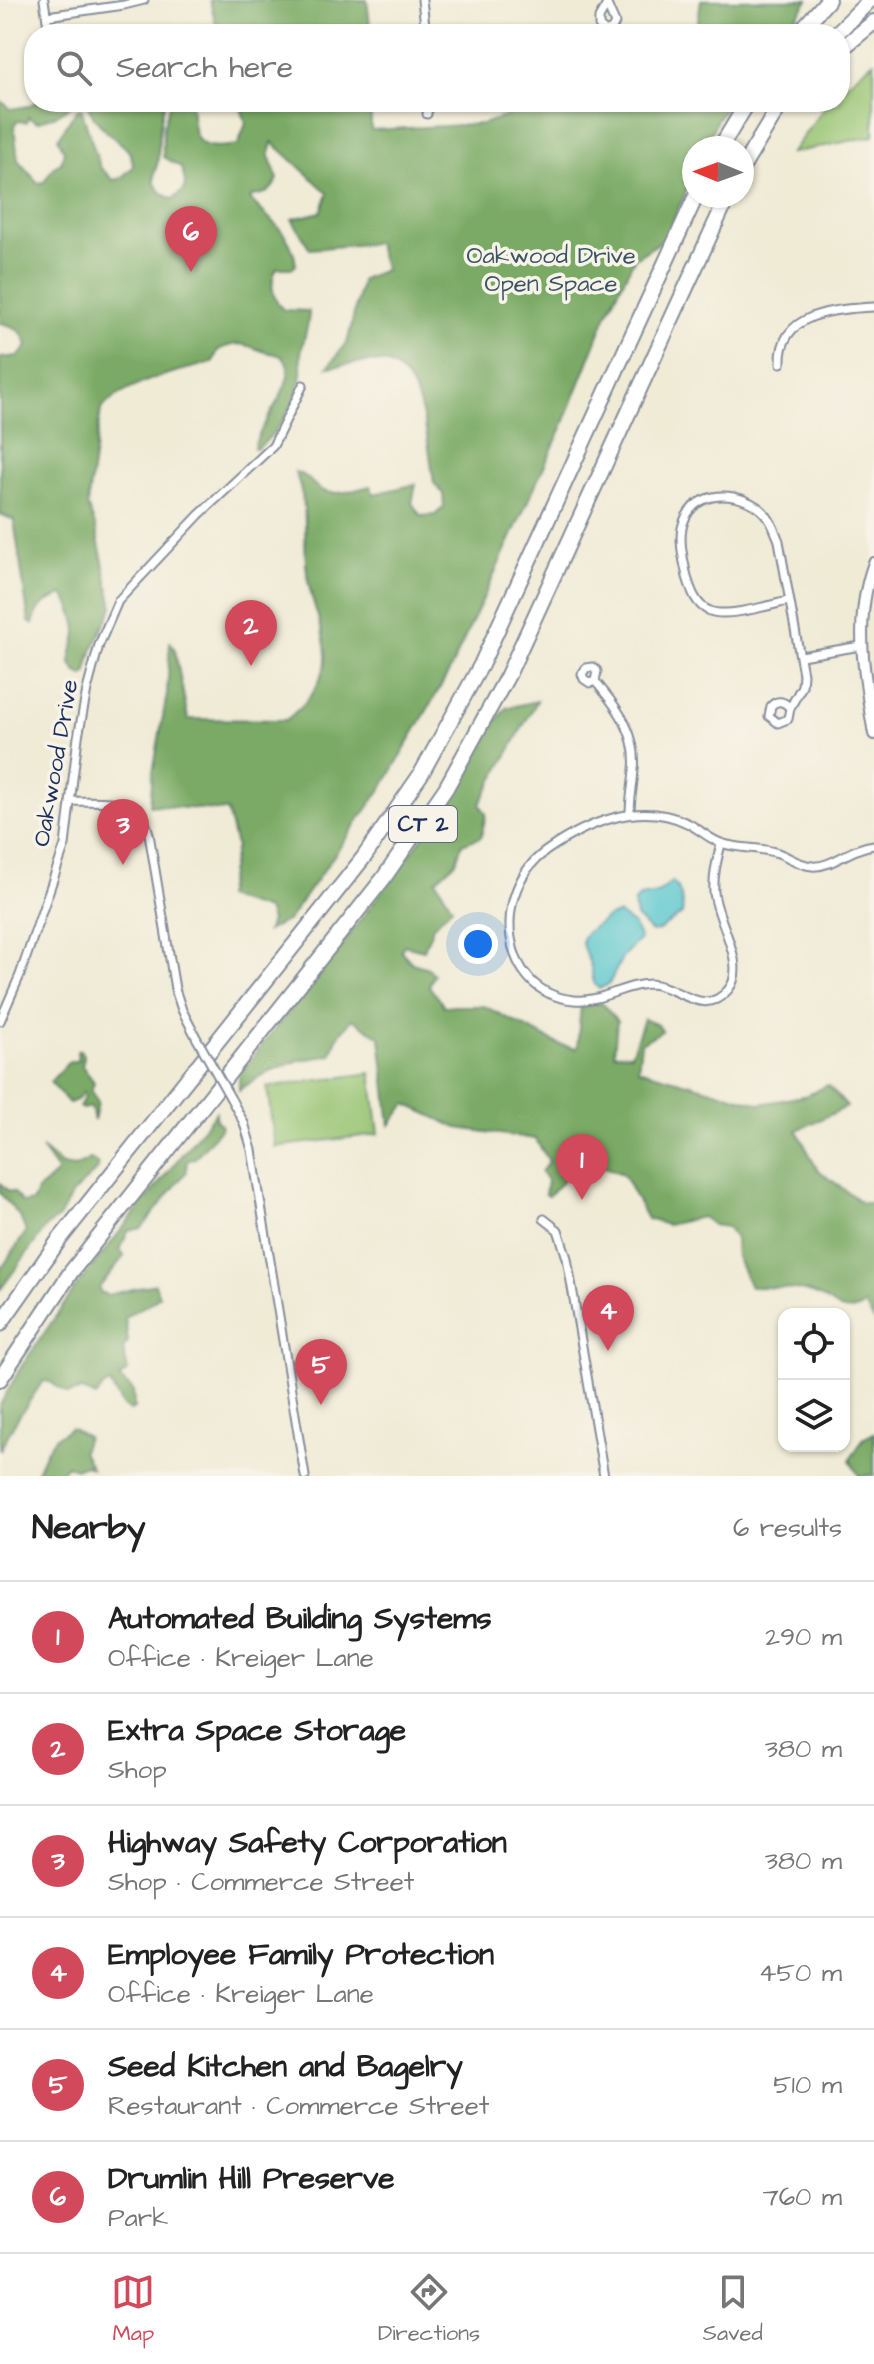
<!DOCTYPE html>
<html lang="en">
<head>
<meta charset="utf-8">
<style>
	body { margin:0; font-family:"Architects Daughter",sans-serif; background:#f6f6f6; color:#222 }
	.controls { position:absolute; right:24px; bottom:24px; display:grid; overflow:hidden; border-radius:16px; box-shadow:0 2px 6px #0004 }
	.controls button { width:72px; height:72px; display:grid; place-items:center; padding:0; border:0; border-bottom:2px solid #e0e0e0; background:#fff; color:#222; font:40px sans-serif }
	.compass { position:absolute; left:682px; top:136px; width:72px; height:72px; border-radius:50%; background:#fff; box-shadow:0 2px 6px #0004; rotate:271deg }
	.you { position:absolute; left:478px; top:944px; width:28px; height:28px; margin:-20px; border:6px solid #fff; border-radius:50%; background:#1a73e8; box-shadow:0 0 0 12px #1a73e833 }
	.badge { display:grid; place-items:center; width:52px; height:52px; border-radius:50%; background:#d1495b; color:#fff; font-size:26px; font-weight:700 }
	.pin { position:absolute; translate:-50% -66px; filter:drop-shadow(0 2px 4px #0008) }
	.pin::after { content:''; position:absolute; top:42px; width:28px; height:24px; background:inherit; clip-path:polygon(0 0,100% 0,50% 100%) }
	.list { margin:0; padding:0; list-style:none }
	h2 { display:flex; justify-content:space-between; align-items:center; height:104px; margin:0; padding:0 32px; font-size:34px }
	h2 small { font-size:26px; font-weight:400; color:#767676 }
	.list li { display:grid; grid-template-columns:52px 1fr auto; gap:24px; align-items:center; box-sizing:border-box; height:112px; padding:0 32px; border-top:2px solid #e0e0e0 }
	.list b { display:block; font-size:30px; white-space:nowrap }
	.list p { margin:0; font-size:26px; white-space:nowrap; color:#767676 }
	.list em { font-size:26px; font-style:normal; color:#767676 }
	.icon { flex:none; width:44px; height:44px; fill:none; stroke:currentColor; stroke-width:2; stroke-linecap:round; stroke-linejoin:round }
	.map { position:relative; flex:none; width:874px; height:1476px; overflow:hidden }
	.search { position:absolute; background:#fff; box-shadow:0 2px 6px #0004; left:24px; right:24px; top:24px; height:88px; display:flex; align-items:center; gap:20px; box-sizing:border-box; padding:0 28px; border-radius:32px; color:#767676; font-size:30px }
	.sheet { height:776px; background:#fff }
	nav { display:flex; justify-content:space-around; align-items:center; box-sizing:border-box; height:112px; border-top:2px solid #e0e0e0; background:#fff; font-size:22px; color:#767676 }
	nav a { display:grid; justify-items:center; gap:4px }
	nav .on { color:#d1495b }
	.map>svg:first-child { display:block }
	.green { fill:#98c573; stroke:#5a7a68; stroke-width:2 }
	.forest { fill:#7aaa65; stroke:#4a6c62; stroke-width:2 }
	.water { fill:#5ac7ce; stroke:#3a7b96; stroke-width:2 }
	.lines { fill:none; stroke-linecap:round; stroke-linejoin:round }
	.street-casing { stroke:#868d9a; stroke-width:11 }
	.secondary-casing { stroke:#868d9a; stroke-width:14 }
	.highway-casing { stroke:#868d9a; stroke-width:18 }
	.street { stroke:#fff; stroke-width:7 }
	.secondary { stroke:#fff; stroke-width:10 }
	.highway { stroke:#fff; stroke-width:14 }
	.street-bridge-casing { stroke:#868d9a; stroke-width:11; stroke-linecap:butt }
	.street-bridge { stroke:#fff; stroke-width:7 }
	.labels { text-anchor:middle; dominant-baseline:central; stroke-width:7; stroke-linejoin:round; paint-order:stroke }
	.shield { fill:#f7f3e8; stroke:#5d6a87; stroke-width:2 }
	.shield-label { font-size:22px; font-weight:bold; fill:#1b2f5e }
	.park-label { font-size:24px; fill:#3a5463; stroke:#f7f3e8 }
	.street-label { font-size:24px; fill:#1b2f5e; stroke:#f7f3e8 }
</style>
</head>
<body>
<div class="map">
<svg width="874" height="1476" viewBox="0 0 874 1476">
	<rect width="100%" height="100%" fill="#f7f3e8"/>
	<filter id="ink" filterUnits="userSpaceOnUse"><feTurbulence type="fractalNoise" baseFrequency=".0125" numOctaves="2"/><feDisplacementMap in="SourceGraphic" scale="16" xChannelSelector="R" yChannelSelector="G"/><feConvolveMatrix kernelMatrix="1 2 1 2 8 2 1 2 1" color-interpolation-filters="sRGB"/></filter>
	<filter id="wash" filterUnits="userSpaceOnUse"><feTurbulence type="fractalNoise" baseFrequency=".006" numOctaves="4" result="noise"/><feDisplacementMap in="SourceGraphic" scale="32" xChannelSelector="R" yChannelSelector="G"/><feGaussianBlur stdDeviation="1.8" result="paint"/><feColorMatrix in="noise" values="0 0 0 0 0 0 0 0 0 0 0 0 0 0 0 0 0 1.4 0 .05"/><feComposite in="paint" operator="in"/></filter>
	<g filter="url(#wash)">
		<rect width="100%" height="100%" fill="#f0ebd5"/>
		<g class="green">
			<path d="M 874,61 L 874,136 L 791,153 L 827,104 L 840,102 L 840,90 Z"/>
			<path d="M 371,1073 L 379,1134 L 275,1147 L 267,1087 Z"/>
		</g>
		<g class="forest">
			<path d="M 210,0 L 367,0 L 371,34 L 218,34 Z"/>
			<path d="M 701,0 L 808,0 L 784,34 L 696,34 Z"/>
			<path d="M 0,100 L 11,109 L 29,106 L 35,102 L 76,102 L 59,114 L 37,122 L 28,117 L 27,122 L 17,121 L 14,126 L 18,160 L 38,183 L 44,182 L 54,167 L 61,163 L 64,151 L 58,138 L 76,111 L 81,108 L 100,167 L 113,180 L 121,178 L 133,167 C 133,147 118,143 105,130 C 97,122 90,113 86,102 L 165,102 C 159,122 159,138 158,159 C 158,167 151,174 155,183 C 157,190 166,197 173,199 L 184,190 L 185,182 L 182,168 L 163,157 L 163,128 L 170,102 L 191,102 C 194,143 195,151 238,145 L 246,123 L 239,102 L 371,102 L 371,130 L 482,124 L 507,116 L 506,102 L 731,102 L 717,119 L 705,148 L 694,148 L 694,173 L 666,238 L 634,259 L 607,314 L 564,423 L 449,672 L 384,785 L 288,920 L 267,931 L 271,921 L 267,910 L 225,897 L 236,846 L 227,811 L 150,805 L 153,772 L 167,694 L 170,642 L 175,650 L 188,719 L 286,720 C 305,705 318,690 325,666 C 330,649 316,612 311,594 C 299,550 313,515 295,472 C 312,478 306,479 317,487 C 331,499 355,490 370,486 L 374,494 L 416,484 L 412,503 L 421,516 L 435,515 L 444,507 L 443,494 L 434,483 C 428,448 425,365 378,362 C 362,360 344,366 328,367 L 348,340 L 362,279 L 385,270 L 376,243 L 310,249 L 292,219 L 321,212 L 328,193 L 272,142 L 269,156 L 278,179 C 271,192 267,194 252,196 L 250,199 C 270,221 292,232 296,265 L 293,268 L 277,268 C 269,281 272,301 284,310 L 309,311 C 309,327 303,339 301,354 C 300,361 302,367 301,374 C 299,401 278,432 257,449 L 254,448 C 257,426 304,376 283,358 C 279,353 271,354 266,352 C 244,345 241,340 218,350 L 213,362 C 176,373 128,380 101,409 L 87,506 L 95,525 L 113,607 L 92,651 L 86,675 L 82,676 C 59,661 78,648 77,630 C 76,620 70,602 63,595 C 45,601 38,605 33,624 L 29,622 L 14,520 L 0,514 L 0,358 L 19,356 L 27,346 C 24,331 14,326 0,323 Z"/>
			<path d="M 537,701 L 480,804 L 486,814 L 481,837 L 462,844 L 456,862 L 436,880 L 452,907 L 433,926 L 424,950 L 404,945 L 401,951 L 412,963 L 428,968 L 434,974 L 429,986 L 444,1006 L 484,1006 L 558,1044 L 577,1049 L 581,1005 L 602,1003 L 617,1021 L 614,1053 L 631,1054 L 644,1019 L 658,1025 L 662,1031 L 641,1043 L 638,1069 L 761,1104 L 808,1095 L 828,1085 L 847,1107 L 797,1130 L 817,1169 L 862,1203 L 874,1203 L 874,1321 L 865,1306 C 835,1320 834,1297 808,1292 C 789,1287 769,1287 750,1287 L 736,1257 L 735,1239 L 727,1227 L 713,1225 L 702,1217 L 667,1225 L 647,1219 L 623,1174 L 575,1156 L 562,1182 L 548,1196 L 545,1194 L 547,1180 L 541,1172 L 549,1161 L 535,1139 L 458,1128 L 406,1104 L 390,1125 L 380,1037 L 352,1019 L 337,1038 L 331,1055 C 291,1061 272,1067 239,1090 L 239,1074 L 343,943 L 439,815 L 493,725 L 506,708 Z"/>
			<path d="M 80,1050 L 84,1057 L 82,1066 L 94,1082 L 91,1091 L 98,1102 L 94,1121 L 91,1107 L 82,1109 L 79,1107 L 85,1096 L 83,1092 L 77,1100 L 69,1103 L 50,1082 L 68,1063 L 78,1060 L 77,1051 Z"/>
			<path d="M 216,1112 L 216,1120 L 221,1125 L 220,1129 L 195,1158 L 187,1161 L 186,1172 L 142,1228 L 128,1231 L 120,1250 L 124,1256 L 99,1288 L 100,1292 L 107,1295 L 155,1284 L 159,1296 C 148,1307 135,1309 125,1318 L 128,1342 L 123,1348 L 128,1371 L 119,1378 L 133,1390 L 134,1409 L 130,1411 L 123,1406 L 110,1384 L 104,1386 L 96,1397 L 82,1390 L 68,1394 L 50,1382 L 43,1381 L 14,1424 L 0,1450 L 0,1405 L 21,1367 L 78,1284 Z"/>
			<path d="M 41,1148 L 62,1165 L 75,1167 L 90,1159 L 97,1163 L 98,1169 L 72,1194 L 59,1218 L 48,1225 L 0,1290 L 0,1271 L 26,1232 L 20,1217 L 0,1193 L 0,1183 L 8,1191 L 14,1192 L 22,1203 L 33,1201 L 37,1191 L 58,1172 Z"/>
			<path d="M 71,1428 L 87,1437 L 82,1452 L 91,1468 L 85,1465 L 75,1469 L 67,1465 L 59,1474 L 35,1476 L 47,1449 L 55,1438 Z"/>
			<path d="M 874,1433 L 874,1475 L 859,1476 L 850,1460 L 863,1439 Z"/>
		</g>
		<g class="water">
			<path d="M 672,882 C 680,887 684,904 682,914 L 658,931 L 651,932 L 636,917 L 634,902 L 640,897 L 657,894 Z"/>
			<path d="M 619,914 L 633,924 L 640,939 L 623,956 L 609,984 L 599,989 C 590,981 594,974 590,964 C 580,940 575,938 601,922 C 607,917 611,915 619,914 Z"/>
		</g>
	</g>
	<g filter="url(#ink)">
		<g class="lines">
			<g class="street-casing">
				<g id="street">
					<path d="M 44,0 L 49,34"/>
					<path d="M 422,0 L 426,34"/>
					<path d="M 605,0 L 615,23 L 612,29 L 606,32 L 599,26 L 599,18 L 606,6"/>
					<path d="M 47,16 L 124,5 L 144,0"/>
					<path d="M 427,114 L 429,102"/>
					<path d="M 781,363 C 779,312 836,309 874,307"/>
					<path d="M 788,601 C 770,605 726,618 710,611 C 696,606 691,590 687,577 C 684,561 679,544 682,528 C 690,492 730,489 756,506 C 769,514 774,528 779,541 L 803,674 L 802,686 L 790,708 L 788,719 L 778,723 L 769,716 L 771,706 C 777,699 784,701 790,708"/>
					<path d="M 801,656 L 861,646"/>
					<path d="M 595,681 L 597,671 L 593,667 L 586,668 L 582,674 L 584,679 L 590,683 L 595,681 C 617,707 638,734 634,770 C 633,785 630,798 630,814"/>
					<path d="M 71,801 C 104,803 140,794 149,834 L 175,989 L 182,1010 L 197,1039"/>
					<path d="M 721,844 C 717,860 713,875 714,892 C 716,920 749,966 728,990 C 703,1019 678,985 650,984 C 624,984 601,1003 574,1000 C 498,993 491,890 546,851 C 586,823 639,800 687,823 C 700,829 711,841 724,844 C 741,849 760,847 778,853 C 789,857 799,865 812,866 C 832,868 851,847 874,845"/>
					<path d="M 0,1021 L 20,975 L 65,845 L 78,737 L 87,690 L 99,645 L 118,601 L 199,515 L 273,446 L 303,385"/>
					<path d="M 231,1099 L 244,1123 L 252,1150 L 305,1476"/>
					<path d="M 544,1219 L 558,1230 L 567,1258 L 604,1476"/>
				</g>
			</g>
			<g class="secondary-casing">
				<path id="secondary" d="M 874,563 C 853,620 864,675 874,734"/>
			</g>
			<g class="highway-casing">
				<g id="highway">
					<path d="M 798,34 L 828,0"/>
					<path d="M 836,34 L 870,0"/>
					<path d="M 840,50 L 874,22"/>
					<path d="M 720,148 L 748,102"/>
					<path d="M 742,168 L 782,102"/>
					<path d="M 0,1324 L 59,1240 L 364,857 L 421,774 L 481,665 L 696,196"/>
					<path d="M 0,1379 L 71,1272 L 383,879 L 446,788 L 508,675 L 728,196"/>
				</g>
			</g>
			<use href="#street" class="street"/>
			<use href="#secondary" class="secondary"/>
			<use href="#highway" class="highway"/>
			<g class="street-bridge-casing">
				<path id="street-bridge" d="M 197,1039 L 231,1099"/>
			</g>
			<use href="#street-bridge" class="street-bridge"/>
		</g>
	</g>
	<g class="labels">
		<rect class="shield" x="389" y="806" width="68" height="36" rx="6"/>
		<g class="shield-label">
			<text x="423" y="824">CT 2</text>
		</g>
		<g class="park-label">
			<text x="551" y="256">Oakwood Drive<tspan x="551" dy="28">Open Space</tspan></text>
		</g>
		<g class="street-label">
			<text transform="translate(56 763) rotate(-80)">Oakwood Drive</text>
		</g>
	</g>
</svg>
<div class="controls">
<button><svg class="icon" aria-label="locate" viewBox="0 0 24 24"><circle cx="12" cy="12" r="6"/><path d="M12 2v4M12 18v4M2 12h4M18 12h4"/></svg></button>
<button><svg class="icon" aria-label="layers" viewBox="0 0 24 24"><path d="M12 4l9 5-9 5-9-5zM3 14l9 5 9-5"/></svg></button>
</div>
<svg class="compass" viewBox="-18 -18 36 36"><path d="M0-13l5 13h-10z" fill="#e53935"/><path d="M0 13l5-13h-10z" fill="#767676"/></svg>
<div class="you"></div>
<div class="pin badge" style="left:582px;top:1200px">1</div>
<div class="pin badge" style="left:251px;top:666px">2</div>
<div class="pin badge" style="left:123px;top:865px">3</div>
<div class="pin badge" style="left:608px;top:1351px">4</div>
<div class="pin badge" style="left:321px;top:1405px">5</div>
<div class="pin badge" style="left:191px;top:272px">6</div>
<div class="search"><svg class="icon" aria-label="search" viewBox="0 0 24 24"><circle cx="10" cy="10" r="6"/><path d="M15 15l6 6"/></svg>Search here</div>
</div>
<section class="sheet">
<h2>Nearby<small>6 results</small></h2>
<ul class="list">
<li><span class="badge">1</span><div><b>Automated Building Systems</b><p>Office · Kreiger Lane</p></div><em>290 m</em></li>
<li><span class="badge">2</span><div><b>Extra Space Storage</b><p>Shop</p></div><em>380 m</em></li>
<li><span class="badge">3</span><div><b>Highway Safety Corporation</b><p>Shop · Commerce Street</p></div><em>380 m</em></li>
<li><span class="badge">4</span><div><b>Employee Family Protection</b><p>Office · Kreiger Lane</p></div><em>450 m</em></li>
<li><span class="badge">5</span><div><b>Seed Kitchen and Bagelry</b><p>Restaurant · Commerce Street</p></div><em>510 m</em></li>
<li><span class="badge">6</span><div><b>Drumlin Hill Preserve</b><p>Park</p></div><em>760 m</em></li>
</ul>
</section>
<nav>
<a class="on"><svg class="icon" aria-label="map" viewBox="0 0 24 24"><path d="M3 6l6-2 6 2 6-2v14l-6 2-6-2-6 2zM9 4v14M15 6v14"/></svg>Map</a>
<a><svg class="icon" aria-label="directions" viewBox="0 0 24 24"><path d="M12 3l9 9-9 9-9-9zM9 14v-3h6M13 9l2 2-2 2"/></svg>Directions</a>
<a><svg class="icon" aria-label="saved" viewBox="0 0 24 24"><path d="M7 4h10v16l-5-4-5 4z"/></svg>Saved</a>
</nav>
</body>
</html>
